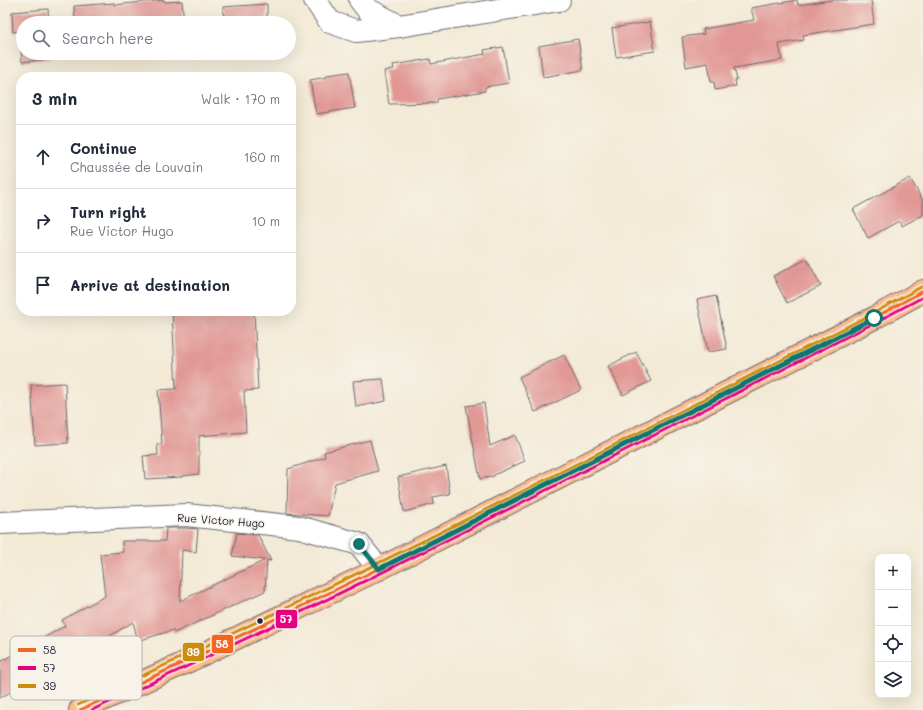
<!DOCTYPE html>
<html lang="en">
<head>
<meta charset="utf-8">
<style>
	body { margin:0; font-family:Mali,sans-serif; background:#f6f6f7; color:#1f2937 }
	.controls { position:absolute; right:12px; bottom:12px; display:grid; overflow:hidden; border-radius:8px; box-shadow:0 4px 16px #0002 }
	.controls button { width:36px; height:36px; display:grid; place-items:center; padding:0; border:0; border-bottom:1px solid #e0e1e3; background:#fff; color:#1f2937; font:20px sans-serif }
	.stop { position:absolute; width:12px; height:12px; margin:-9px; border:3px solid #0f766e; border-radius:50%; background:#fff }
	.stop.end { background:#0f766e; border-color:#fff; box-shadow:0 1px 4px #0008 }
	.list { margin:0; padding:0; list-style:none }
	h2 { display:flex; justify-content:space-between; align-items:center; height:52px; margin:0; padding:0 16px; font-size:17px }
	h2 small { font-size:13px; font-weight:400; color:#747a83 }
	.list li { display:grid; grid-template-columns:26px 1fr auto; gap:12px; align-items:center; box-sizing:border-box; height:64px; padding:0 16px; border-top:1px solid #e0e1e3 }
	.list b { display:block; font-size:15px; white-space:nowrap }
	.list p { margin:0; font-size:13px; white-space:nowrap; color:#747a83 }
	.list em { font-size:13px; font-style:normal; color:#747a83 }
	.icon { flex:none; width:22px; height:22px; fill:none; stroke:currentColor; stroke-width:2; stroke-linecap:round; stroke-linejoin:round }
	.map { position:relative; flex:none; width:923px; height:710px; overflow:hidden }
	.search { position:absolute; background:#fff; box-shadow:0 4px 16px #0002; left:16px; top:16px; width:280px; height:44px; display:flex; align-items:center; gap:10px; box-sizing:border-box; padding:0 14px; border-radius:22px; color:#747a83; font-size:15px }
	.panel { position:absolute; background:#fff; box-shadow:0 4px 16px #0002; left:16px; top:72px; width:280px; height:244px; border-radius:16px }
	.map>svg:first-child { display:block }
	.building { fill:#e19894 }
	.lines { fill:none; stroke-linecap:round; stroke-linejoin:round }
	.minor-casing { stroke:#6b6871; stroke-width:24 }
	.major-casing { stroke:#6b6871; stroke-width:24 }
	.minor { stroke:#fff; stroke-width:22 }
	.major { stroke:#fcba8d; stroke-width:22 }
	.bus-1-casing { stroke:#f7f3e8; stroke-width:6 }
	.bus-2-casing { stroke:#f7f3e8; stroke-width:6 }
	.bus-3-casing { stroke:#f7f3e8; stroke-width:6 }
	.bus-1 { stroke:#f26522; stroke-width:3 }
	.bus-2 { stroke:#e5007d; stroke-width:3 }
	.bus-3 { stroke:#cc8c0c; stroke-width:3 }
	.route { stroke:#0f766e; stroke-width:5 }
	.bus-dot { fill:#22223b; stroke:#f7f3e8; stroke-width:1.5 }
	.labels { text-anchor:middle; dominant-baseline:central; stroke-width:3; stroke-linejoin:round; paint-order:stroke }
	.street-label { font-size:11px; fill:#22223b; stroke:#f7f3e8 }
	.key { fill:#f7f3e8; stroke:#b7b4b4; stroke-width:1 }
	.key-label { font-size:11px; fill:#22223b }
	.line-badge { stroke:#f7f3e8; stroke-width:1.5 }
	.badge-label { font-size:11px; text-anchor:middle; font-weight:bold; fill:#fff }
</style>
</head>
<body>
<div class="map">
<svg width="923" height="710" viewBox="0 0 923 710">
	<rect width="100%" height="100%" fill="#f7f3e8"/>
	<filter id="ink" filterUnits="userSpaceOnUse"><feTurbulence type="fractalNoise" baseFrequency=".025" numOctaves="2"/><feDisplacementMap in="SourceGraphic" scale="8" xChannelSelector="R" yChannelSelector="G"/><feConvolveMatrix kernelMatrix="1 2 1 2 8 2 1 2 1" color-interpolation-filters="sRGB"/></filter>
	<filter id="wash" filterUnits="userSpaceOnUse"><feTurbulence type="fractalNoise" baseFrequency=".012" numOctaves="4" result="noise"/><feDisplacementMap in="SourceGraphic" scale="16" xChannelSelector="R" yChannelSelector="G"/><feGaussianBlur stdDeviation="0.9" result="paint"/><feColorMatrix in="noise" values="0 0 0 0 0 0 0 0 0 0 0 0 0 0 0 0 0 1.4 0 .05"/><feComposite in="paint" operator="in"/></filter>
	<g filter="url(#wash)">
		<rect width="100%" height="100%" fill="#f3ead5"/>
		<g id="blocks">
			<g class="building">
				<path d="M 164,0 L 165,2 L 182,1 L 184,23 L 75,23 L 74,6 L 114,3 L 114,5 Z"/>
				<path d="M 797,0 L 798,5 L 831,0 L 871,0 L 874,24 L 803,35 L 804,40 L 779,44 L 782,60 L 734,68 L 737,80 L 735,80 L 736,86 L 715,90 L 714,82 L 711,82 L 708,63 L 686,67 L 682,37 L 704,34 L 703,29 L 754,20 L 751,8 Z"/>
				<path d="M 267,4 L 267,23 L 218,23 L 218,20 L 224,19 L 223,7 Z"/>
				<path d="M 48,9 L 49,23 L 23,23 L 23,53 L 50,53 L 51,59 L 22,62 L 20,31 L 13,32 L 12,12 Z"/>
				<path d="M 650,22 L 655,51 L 616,57 L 612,28 Z"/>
				<path d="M 578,39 L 583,70 L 543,77 L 539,46 Z"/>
				<path d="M 503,47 L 509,83 L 485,87 L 485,91 L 437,99 L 437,103 L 389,104 L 384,71 L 394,69 L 393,65 L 430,59 L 431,64 L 485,54 L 484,50 Z"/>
				<path d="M 349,72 L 355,108 L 316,114 L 310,80 L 327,77 L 327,75 Z"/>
				<path d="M 910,178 L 923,201 L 923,215 L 902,226 L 899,221 L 868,238 L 853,209 Z"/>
				<path d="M 807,259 L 821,286 L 787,303 L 773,276 Z"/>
				<path d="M 716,296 L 727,349 L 708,352 L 697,300 Z"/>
				<path d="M 172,311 L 254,311 L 258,390 L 244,391 L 246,432 L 199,436 L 199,474 L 182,476 L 182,477 L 145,479 L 143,456 L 158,455 L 157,444 L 162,444 L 158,390 L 176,389 Z"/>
				<path d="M 636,352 L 651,381 L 623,395 L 608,366 Z"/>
				<path d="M 564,355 L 581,390 L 535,412 L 519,377 Z"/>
				<path d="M 383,379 L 386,401 L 356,407 L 353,381 Z"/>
				<path d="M 65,383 L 68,443 L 35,445 L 31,385 Z"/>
				<path d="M 484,403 L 490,446 L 515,435 L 525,461 L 494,475 L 494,476 L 480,479 L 466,406 Z"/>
				<path d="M 370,440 L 378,471 L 335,483 L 328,516 L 287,513 L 288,469 L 325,457 L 324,452 Z"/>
				<path d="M 446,466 L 450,494 L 433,497 L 434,504 L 404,512 L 398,477 Z"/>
				<path d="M 166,528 L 186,528 L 198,529 L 196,552 L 182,550 L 180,601 L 265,560 L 232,556 L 237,533 L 258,535 L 271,561 L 267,560 L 265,591 L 174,633 L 173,630 L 138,641 L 133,622 L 80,654 L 78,652 L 0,698 L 0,662 L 65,626 L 62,620 L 105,596 L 100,554 L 123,552 L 122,541 L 165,541 Z"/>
			</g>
		</g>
	</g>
	<g filter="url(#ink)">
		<use href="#blocks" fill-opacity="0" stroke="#6b6871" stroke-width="1"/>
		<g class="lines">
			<g class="minor-casing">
				<g id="minor">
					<path d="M 315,0 L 330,22 L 356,31 L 399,26 L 559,0"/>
					<path d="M 360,0 L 367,9 L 399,26"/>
					<path d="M 0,523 L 186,515 L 299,527 L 359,544 L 379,569"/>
				</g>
			</g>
			<g class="major-casing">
				<path id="major" d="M 80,710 L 191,660 L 379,569 L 874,318 L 923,291"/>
			</g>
			<use href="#minor" class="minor"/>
			<use href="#major" class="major"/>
			<g class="bus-1-casing">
				<path id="bus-1" d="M 80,710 C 349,589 611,451 874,318 L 923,291"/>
			</g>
			<g class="bus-2-casing">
				<path id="bus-2" d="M 92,710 C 358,590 616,454 876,322 L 923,297"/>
			</g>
			<g class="bus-3-casing">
				<path id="bus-3" d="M 78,705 C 347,584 609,447 872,314 L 921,287"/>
			</g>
			<use href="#bus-1" class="bus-1"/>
			<use href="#bus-2" class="bus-2"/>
			<use href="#bus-3" class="bus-3"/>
		</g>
	</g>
	<g class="lines" filter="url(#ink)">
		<path class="route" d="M 359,544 L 379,569 L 874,318"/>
	</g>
	<circle class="bus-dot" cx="260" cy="621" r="3.5"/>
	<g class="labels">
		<g class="street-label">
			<text transform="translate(221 520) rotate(4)">Rue Victor Hugo</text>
		</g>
	</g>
	<rect x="10" y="636" width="132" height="64" rx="6" class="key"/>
	<rect x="18" y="648" width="18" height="4" fill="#f26522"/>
	<rect x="18" y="666" width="18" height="4" fill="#e5007d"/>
	<rect x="18" y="684" width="18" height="4" fill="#cc8c0c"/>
	<g class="key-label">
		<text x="43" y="654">58</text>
		<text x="43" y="672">57</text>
		<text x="43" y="690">39</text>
	</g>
	<g class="line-badge">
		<rect x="275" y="609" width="23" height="20" rx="4" fill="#e5007d"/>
		<rect x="211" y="634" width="23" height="20" rx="4" fill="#f26522"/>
		<rect x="182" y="642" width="23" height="20" rx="4" fill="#cc8c0c"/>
	</g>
	<g class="badge-label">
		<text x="286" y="623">57</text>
		<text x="222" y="648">58</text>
		<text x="193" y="656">39</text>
	</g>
</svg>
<div class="controls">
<button>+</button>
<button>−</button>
<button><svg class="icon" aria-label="locate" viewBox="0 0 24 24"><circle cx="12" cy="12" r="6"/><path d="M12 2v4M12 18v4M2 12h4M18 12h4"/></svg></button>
<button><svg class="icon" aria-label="layers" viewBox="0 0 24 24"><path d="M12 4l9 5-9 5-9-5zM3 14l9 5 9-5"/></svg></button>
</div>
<div class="stop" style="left:874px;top:318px"></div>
<div class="stop end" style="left:359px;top:544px"></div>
<div class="search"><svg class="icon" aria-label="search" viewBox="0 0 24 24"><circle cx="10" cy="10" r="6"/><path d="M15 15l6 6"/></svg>Search here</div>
<section class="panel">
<h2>3 min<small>Walk · 170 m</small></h2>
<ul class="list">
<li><svg class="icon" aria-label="ahead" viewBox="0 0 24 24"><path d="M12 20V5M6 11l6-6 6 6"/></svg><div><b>Continue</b><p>Chaussée de Louvain</p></div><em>160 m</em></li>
<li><svg class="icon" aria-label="right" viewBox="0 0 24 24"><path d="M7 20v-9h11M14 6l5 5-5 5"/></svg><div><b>Turn right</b><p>Rue Victor Hugo</p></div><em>10 m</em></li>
<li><svg class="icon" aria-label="arrive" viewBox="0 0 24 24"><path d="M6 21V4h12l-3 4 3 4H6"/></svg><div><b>Arrive at destination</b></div></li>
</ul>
</section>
</div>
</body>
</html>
